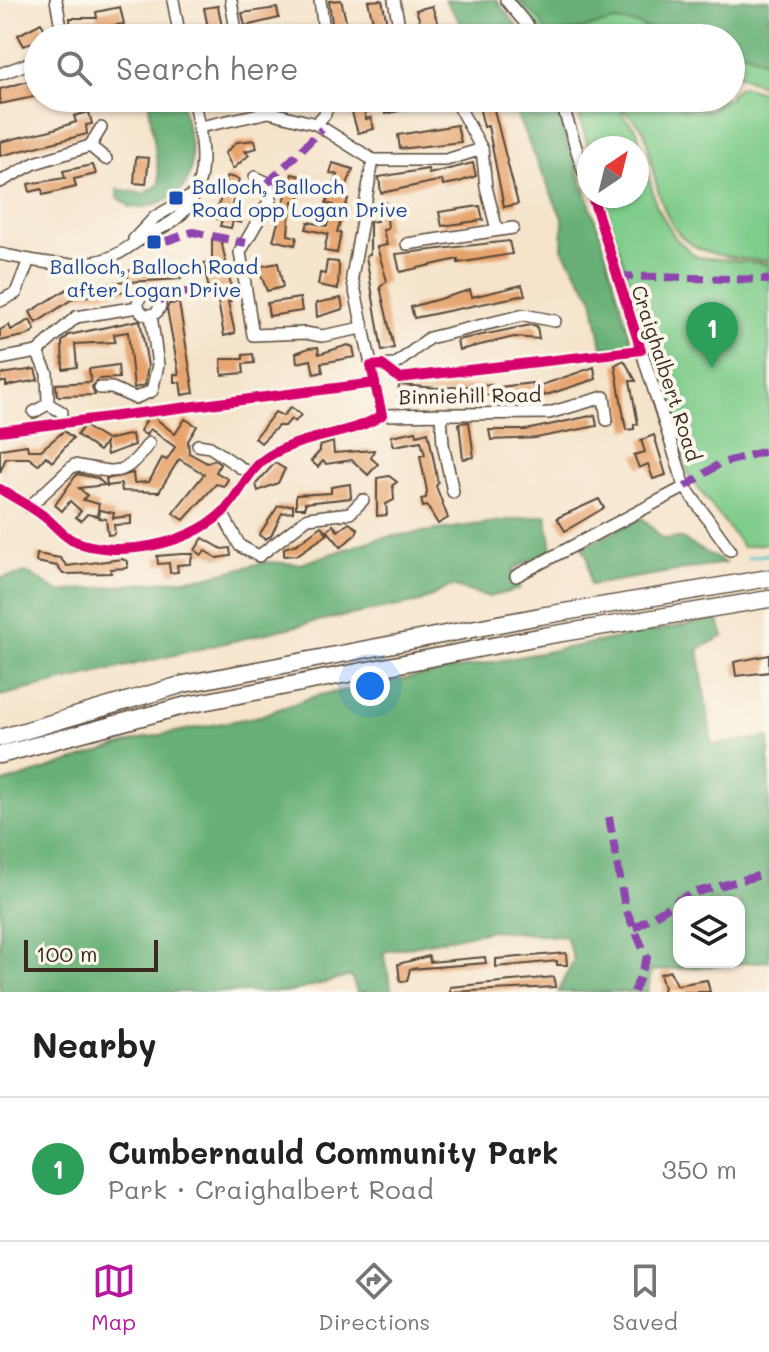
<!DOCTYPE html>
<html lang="en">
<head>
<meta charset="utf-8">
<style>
	body { margin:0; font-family:Mali,sans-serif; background:#f6f6f6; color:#222 }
	.controls { position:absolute; right:24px; bottom:24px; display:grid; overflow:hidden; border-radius:16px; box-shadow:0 2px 6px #0004 }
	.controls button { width:72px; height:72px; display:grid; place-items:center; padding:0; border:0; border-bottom:2px solid #e0e0e0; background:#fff; color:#222; font:40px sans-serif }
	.compass { position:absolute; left:577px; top:136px; width:72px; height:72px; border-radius:50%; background:#fff; box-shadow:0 2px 6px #0004; rotate:35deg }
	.scale { position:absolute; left:24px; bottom:20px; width:134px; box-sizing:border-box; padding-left:8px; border:4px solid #3b2a1e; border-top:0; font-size:22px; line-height:28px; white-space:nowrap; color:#3b2a1e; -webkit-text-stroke:6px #fbf7ec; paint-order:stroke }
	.you { position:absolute; left:370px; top:686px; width:28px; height:28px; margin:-20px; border:6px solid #fff; border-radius:50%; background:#1a73e8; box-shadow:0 0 0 12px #1a73e833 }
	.badge { display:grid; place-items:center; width:52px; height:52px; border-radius:50%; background:#b5179e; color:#fff; font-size:26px; font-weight:700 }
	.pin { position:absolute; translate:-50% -66px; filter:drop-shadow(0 2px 4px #0008) }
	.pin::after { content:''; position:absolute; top:42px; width:28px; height:24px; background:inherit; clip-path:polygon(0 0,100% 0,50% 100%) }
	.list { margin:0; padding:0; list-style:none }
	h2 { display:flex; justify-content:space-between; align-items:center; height:104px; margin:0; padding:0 32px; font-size:34px }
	h2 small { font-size:26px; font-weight:400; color:#767676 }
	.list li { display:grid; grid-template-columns:52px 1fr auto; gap:24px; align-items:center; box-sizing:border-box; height:144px; padding:0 32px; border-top:2px solid #e0e0e0 }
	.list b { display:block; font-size:30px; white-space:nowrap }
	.list p { margin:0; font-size:26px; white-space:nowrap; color:#767676 }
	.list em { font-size:26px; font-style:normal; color:#767676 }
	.icon { flex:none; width:44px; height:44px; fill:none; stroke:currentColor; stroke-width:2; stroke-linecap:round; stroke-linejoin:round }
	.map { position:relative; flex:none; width:769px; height:992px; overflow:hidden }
	.search { position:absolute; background:#fff; box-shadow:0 2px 6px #0004; left:24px; right:24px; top:24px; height:88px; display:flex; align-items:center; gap:20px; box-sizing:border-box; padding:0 28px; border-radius:44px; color:#767676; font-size:30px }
	.sheet { height:248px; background:#fff }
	nav { display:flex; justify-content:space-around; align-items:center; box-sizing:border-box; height:112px; border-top:2px solid #e0e0e0; background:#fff; font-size:22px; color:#767676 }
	nav a { display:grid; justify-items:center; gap:4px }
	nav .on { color:#b5179e }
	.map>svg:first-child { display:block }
	.green { fill:#7fcc8b; stroke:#5d7b54; stroke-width:2 }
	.forest { fill:#67b077; stroke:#516d4a; stroke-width:2; fill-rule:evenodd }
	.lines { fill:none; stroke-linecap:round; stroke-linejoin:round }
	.stream { stroke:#56c1d2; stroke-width:3 }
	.building { fill:#e6a36c }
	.minor-casing { stroke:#574638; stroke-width:14 }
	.highway-casing { stroke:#574638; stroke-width:19 }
	.minor { stroke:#fff; stroke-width:11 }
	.highway { stroke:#fff; stroke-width:16 }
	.quiet { stroke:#8e44ad; stroke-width:8; stroke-dasharray:16 8; stroke-linecap:butt }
	.cycleway-casing { stroke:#fbf7ec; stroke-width:15 }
	.cycleway { stroke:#d6006c; stroke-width:10 }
	.transit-dot { fill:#1a4fb4; stroke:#fbf7ec; stroke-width:3 }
	.labels { text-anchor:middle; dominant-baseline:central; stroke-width:8; stroke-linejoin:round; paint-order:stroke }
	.transit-label { font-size:20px; fill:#164399; stroke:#fbf7ec; text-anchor:start }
	.street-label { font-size:20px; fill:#3b2a1e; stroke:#fbf7ec }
</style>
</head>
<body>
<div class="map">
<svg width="769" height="992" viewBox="0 0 769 992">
	<rect width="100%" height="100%" fill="#fbf7ec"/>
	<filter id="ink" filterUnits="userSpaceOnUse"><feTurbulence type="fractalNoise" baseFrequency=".0125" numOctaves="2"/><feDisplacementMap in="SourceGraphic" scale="16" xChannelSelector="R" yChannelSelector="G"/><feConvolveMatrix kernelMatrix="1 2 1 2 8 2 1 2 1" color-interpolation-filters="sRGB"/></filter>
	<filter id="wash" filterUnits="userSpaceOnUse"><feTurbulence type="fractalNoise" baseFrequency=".006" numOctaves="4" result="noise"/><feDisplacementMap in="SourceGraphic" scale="32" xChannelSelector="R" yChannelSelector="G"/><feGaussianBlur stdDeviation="1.8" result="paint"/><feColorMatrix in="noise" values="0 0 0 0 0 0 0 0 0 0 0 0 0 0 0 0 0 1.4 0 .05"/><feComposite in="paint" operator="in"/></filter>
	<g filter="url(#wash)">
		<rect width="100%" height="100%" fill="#f5e4cb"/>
		<g class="green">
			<path d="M 514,0 L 769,0 L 769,89 L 731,71 L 731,38 L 581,38 L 559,28 L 542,33 Z"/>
			<path d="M 742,86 L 769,94 L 769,261 C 686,255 669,245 651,162 C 643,130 652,133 623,111 L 622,115 L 637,130 L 656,205 L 676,239 L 697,257 L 769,264 L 769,543 L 743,547 L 689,476 L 603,196 L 637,196 L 637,148 L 589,149 L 574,98 L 624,98 L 623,111 L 632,98 L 673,98 L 684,110 L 697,107 L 708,111 L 724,98 L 731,98 L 731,93 Z"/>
		</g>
		<g class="forest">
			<path d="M 445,0 L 496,0 L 526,38 L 471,38 Z"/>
			<path d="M 518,0 L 769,0 L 769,63 L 731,46 L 731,38 L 668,38 L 637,24 L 615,21 L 548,37 L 540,19 Z"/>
			<path d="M 148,98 L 180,98 C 189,134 208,188 161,202 C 150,206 141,209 130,207 L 117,196 L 117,189 L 143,194 L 160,184 Z"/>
			<path d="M 509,98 L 552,98 L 600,233 L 632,343 L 625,347 L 602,347 L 593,298 L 562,248 L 563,220 Z"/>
			<path d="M 546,515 L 552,549 L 513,569 L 520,589 L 489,597 L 451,586 L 420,602 L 318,621 L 0,696 L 0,578 L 28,573 L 59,592 L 206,577 L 266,562 L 300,564 L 380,538 Z"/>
			<path d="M 642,518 L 663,539 L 680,538 L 725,563 L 590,585 L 588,558 L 582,547 Z"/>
			<path d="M 717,619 L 724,636 L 698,649 L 712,745 L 769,737 L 769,961 L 651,971 L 648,992 L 558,992 L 574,960 L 566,937 L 493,930 L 383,952 L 392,992 L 357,992 L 351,976 L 290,992 L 0,992 L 0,784 L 144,738 L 260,716 L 315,696 ZM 679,902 L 739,902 L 739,962 L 679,962 Z"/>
		</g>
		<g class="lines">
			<path class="stream" d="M 748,558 L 769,554"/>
		</g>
		<g id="blocks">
			<g class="building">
				<path d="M 341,0 L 343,8 L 350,38 L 334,38 L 329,1 Z"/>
				<path d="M 382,0 L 387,23 L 392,38 L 377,38 L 368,1 Z"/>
				<path d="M 218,6 L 224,38 L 210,38 L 204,8 Z"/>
				<path d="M 432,6 L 441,32 L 425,35 L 416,10 Z"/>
				<path d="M 120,7 L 124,24 L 71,31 L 70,18 L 97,18 L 96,12 Z"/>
				<path d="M 277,8 L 279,18 L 245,26 L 242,13 Z"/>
				<path d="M 41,23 L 48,35 L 24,46 L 18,35 Z"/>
				<path d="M 36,79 L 38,96 L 0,104 L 0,89 Z"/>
				<path d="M 381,98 L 404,98 L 407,109 L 385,114 Z"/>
				<path d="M 477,98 L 491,98 L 518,204 L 504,207 L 488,126 L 484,127 Z"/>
				<path d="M 362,102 L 366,119 L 371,118 L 374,129 L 358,133 L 350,106 Z"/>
				<path d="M 89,112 L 92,124 L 86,125 L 87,134 L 0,156 L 0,142 L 51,130 L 76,122 L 74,116 Z"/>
				<path d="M 457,125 L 461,142 L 400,149 L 398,135 Z"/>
				<path d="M 255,140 L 257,148 L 245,151 L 249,155 L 233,169 L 225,153 L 237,142 Z"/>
				<path d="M 136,157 L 149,158 L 146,184 L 134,183 Z"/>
				<path d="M 333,163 L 353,169 L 342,198 L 348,199 L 337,232 L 341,233 L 337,253 L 324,251 L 328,234 L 306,229 L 308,222 L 327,226 L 333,205 L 326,203 L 338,175 L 330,173 Z"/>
				<path d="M 473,163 L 476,176 L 459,182 L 443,185 L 442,180 L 381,193 L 379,177 L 428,169 L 429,174 Z"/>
				<path d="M 93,165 L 96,174 L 74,179 L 76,187 L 43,195 L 42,189 L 30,192 L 28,184 L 65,178 L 63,171 Z"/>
				<path d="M 292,174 L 304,177 L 299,202 L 293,201 L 289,220 L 288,235 L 297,237 L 295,245 L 273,240 Z"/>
				<path d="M 227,176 L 239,179 L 230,212 L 243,215 L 241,223 L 233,221 L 231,228 L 220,226 L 222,220 L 215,218 Z"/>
				<path d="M 386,202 L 388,229 L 383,230 L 387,245 L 377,247 L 387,281 L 380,287 L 394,348 L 382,351 L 366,256 L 370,255 L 370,222 L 377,221 L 374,205 Z"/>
				<path d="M 480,206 L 483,220 L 442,226 L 439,212 Z"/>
				<path d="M 212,239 L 221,240 L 231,285 L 228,286 L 231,301 L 228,302 L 235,333 L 224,336 L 216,289 L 209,291 L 204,263 L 212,262 Z"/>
				<path d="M 509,241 L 512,254 L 458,263 L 458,259 L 400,272 L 396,254 Z"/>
				<path d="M 327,261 L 338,262 L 339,266 L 338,289 L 318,285 L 320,273 L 325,274 Z"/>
				<path d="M 278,263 L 283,287 L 267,291 L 258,267 Z"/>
				<path d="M 171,267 L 179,267 L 181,279 L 128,282 L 127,271 Z"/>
				<path d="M 126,281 L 127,291 L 74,298 L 36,323 L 30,312 L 69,288 Z"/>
				<path d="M 522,285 L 525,295 L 414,318 L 411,307 L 446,297 L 470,290 L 472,297 Z"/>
				<path d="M 300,298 L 302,311 L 269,316 L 267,303 Z"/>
				<path d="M 341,298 L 343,309 L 317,317 L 316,303 Z"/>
				<path d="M 179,303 L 194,393 L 182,395 L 180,382 L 174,382 L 174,374 L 179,374 L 167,309 L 169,304 Z"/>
				<path d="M 30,320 L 35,330 L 28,335 L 0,341 L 0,330 L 9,325 L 11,330 Z"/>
				<path d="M 140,320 L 148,366 L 145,385 L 134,388 L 128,332 L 114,334 L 115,342 L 75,344 L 77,367 L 63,369 L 62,342 L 69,335 Z"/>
				<path d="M 531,325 L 537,326 L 539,339 L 514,337 L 459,350 L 457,340 Z"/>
				<path d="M 348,345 L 353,347 L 355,357 L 321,363 L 323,372 L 314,374 L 311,360 L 297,363 L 296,353 L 309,348 L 318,347 L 319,354 Z"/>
				<path d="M 253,354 L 254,363 L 243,364 L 244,373 L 222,375 L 221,359 L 243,359 L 243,355 Z"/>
				<path d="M 624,360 L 636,381 L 630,381 L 638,424 L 634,424 L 634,429 L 626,430 L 615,365 Z"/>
				<path d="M 118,365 L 119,378 L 98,379 L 92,387 L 95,395 L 57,396 L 56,384 L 91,382 L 89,369 Z"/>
				<path d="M 594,367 L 596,379 L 543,396 L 542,392 L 495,399 L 494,395 L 398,396 L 399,385 L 438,388 L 491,385 L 491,388 L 533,383 L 533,388 Z"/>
				<path d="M 35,369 L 38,380 L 6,386 L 6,382 L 0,382 L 0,374 Z"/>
				<path d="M 291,407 L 301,415 L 295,422 L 291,419 L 285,426 L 278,426 L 261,443 L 255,438 L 275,412 L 283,416 Z"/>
				<path d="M 150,414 L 175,434 L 185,419 L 197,426 L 188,441 L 189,453 L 207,463 L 214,460 L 220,464 L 216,472 L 228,479 L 224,486 L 216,484 L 184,520 L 173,513 L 204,474 L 179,459 L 159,492 L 122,491 L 121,484 L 107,486 L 106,479 L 133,473 L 134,483 L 149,482 L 162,458 L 167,460 L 175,447 L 150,429 L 146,435 L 140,431 Z"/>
				<path d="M 595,415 L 597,426 L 536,438 L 491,440 L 489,430 L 526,430 Z"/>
				<path d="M 469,422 L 474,457 L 463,459 L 459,423 Z"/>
				<path d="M 84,426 L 107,440 L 132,434 L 134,445 L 107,455 L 105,443 L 99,451 L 77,435 Z"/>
				<path d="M 64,431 L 73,438 L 52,462 L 46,456 L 38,465 L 29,458 L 6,458 L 0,472 L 0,449 L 27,445 L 28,450 L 41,450 Z"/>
				<path d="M 416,431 L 417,435 L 428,432 L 430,441 L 438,483 L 436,486 L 448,518 L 438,524 L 427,506 L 423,507 L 421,499 L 426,498 L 427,491 L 420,456 L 425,455 L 421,441 L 394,446 L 391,436 Z"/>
				<path d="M 654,435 L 666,475 L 653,479 L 648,464 L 639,468 L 634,455 L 645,452 L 641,440 Z"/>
				<path d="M 333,442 L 334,453 L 374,450 L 371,458 L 378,464 L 368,475 L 352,460 L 326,464 L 323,461 L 318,467 L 311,461 L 320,451 L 320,446 Z"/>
				<path d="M 275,463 L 285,469 L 278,483 L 258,491 L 256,484 Z"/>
				<path d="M 77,474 L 97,478 L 105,485 L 79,488 L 87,495 L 83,500 L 99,504 L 97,516 L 87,514 L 81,521 L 76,517 L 81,511 L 70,501 L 62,511 L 55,505 Z"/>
				<path d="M 389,476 L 397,482 L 393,485 L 394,500 L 386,504 L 387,515 L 377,516 L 377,478 Z"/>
				<path d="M 350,484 L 351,498 L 305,503 L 305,508 L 296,508 L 296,495 L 331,493 L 331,487 Z"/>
				<path d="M 599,499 L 604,508 L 565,531 L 557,518 Z"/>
				<path d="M 293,505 L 293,512 L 282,513 L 271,536 L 265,539 L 259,535 L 278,506 Z"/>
				<path d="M 100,510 L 114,513 L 113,518 L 131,516 L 131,524 L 114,525 L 115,534 L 108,535 L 106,519 L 99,518 Z"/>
				<path d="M 349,523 L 358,529 L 356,534 L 341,547 L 327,530 L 333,525 L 338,531 Z"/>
				<path d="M 321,526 L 328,534 L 297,555 L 284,556 L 284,548 L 297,544 Z"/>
				<path d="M 203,538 L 222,549 L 230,548 L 231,556 L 217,558 L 205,551 L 202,555 L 195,550 Z"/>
				<path d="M 37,554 L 60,558 L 67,566 L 122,559 L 127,561 L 127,568 L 110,569 L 111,573 L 63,574 L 57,566 L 36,562 Z"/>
				<path d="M 182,554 L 193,554 L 190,564 L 177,565 L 178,572 L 170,573 L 169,563 L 158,564 L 157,556 Z"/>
				<path d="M 769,655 L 769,672 L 736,676 L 734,662 Z"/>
				<path d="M 566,953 L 567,965 L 557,965 L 557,961 L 496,967 L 496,959 Z"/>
				<path d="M 429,956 L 430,962 L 485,957 L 486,963 L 410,969 L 407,981 L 400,981 L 398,964 Z"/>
				<path d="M 670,971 L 677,985 L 707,980 L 710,992 L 661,992 L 664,988 L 660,974 Z"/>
				<path d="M 554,977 L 555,987 L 450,992 L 450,987 Z"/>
			</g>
		</g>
	</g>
	<g filter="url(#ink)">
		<use href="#blocks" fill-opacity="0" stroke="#574638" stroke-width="2"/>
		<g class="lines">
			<g class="minor-casing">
				<g id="minor">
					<path d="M 56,0 L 63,38"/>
					<path d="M 173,0 L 180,38"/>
					<path d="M 231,0 L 237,38"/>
					<path d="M 320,0 L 325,38"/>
					<path d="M 394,0 L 399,26 L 409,38"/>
					<path d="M 506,0 L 538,38"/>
					<path d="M 0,74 L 38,60"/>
					<path d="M 454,98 L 482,149 L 486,187 L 497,230"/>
					<path d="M 560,98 L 589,188"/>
					<path d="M 316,124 L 325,114 L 330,98"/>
					<path d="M 200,127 L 269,112 L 316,124 L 373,160 L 446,160 L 482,149"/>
					<path d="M 90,146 L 106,159"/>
					<path d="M 255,177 L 268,183 L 271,198 L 240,252 L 253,335 L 305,333 L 322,336 L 362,328"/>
					<path d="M 0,182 L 35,163 L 90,146 L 101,128"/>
					<path d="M 592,196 L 685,487 L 730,550"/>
					<path d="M 134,239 L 155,217 L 193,195"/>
					<path d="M 407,244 L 513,228"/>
					<path d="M 0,254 C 35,261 73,271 109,258 C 121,254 134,243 145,236 C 156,230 168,226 177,218 C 213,187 202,139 193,98"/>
					<circle cx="149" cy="304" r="11"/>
					<path d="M 0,301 L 16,293 L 29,260"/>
					<path d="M 37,352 L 47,373 L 48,404"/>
					<path d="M 0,359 L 37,352 L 76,317 L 138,307"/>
					<path d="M 371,366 L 395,365 L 429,338 L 524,315 L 555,321"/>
					<path d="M 100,388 L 112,388 L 135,398 L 152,391 L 158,365 L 151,315"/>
					<path d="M 34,412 L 48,404 L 62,412"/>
					<path d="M 441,414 L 443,444 L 453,492"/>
					<path d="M 382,415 L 549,413 L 604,397 L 607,420"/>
					<path d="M 198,445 L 210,447 L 250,474"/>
					<path d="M 0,489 C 15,498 33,507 46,518 C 55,525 64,537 74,541 C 117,559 189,545 223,512 C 240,495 247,470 269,456 C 308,433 350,436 382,415 L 352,277 L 373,160"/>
					<path d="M 29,507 L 74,465 C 115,472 123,480 149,443"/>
					<path d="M 222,513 L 240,546 L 259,556 L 308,518 L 350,513 L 363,500"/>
					<path d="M 516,576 L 685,487"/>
				</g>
			</g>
			<g class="highway-casing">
				<g id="highway">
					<path d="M 0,738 L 184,684 L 540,616 L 769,578"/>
					<path d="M 0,755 L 187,705 L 544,636 L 769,599"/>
				</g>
			</g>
			<use href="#minor" class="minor"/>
			<use href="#highway" class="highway"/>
			<g class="quiet">
				<path d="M 268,183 L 322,129"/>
				<path d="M 166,241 L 193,232 L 246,243"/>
				<path d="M 617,276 L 769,280"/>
				<path d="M 159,301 L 166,295 L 195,291"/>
				<path d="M 685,487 L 719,464 L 769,450"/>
				<path d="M 609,817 L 625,907 L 647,958 L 634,992"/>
				<path d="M 634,928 L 689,894 L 769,873"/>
			</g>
			<g class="cycleway-casing">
				<g id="cycleway">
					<path d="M 0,431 L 375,383"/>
					<path d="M 0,489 C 15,498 33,507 46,518 C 55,525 64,537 74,541 C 117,559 189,545 223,512 C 240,495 247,470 269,456 C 308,433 350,436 382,415 L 371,366 L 382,365 L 399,378 L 641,350 L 592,196"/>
				</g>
			</g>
			<use href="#cycleway" class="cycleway"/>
		</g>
	</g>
	<g class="transit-dot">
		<rect x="168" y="190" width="16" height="16" rx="4"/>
		<rect x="146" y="234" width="16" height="16" rx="4"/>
	</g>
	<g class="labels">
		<g class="transit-label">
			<text x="192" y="186">Balloch, Balloch<tspan x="192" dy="23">Road opp Logan Drive</tspan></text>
			<text x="154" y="266" text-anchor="middle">Balloch, Balloch Road<tspan x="154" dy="23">after Logan Drive</tspan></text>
		</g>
		<g class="street-label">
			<text transform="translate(667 373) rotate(72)">Craighalbert Road</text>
			<text transform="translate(470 395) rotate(-1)">Binniehill Road</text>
		</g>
	</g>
</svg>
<div class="controls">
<button><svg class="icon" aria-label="layers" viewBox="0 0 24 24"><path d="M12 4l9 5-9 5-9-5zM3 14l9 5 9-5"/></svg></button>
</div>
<svg class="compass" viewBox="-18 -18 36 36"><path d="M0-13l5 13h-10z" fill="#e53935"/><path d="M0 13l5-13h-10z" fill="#767676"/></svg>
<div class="scale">100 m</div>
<div class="you"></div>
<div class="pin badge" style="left:712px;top:368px;background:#2e9e5b">1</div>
<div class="search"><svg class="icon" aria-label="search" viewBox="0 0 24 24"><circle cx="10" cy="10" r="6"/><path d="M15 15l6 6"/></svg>Search here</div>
</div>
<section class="sheet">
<h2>Nearby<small></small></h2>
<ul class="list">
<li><span class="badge" style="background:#2e9e5b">1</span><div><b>Cumbernauld Community Park</b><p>Park · Craighalbert Road</p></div><em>350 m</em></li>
</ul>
</section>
<nav>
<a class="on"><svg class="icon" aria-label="map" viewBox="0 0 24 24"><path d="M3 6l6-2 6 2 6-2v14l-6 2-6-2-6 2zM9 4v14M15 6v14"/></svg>Map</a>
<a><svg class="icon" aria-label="directions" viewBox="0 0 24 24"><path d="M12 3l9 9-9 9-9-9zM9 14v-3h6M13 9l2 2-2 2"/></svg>Directions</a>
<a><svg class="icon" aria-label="saved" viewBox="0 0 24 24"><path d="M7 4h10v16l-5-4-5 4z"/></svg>Saved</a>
</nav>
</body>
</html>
